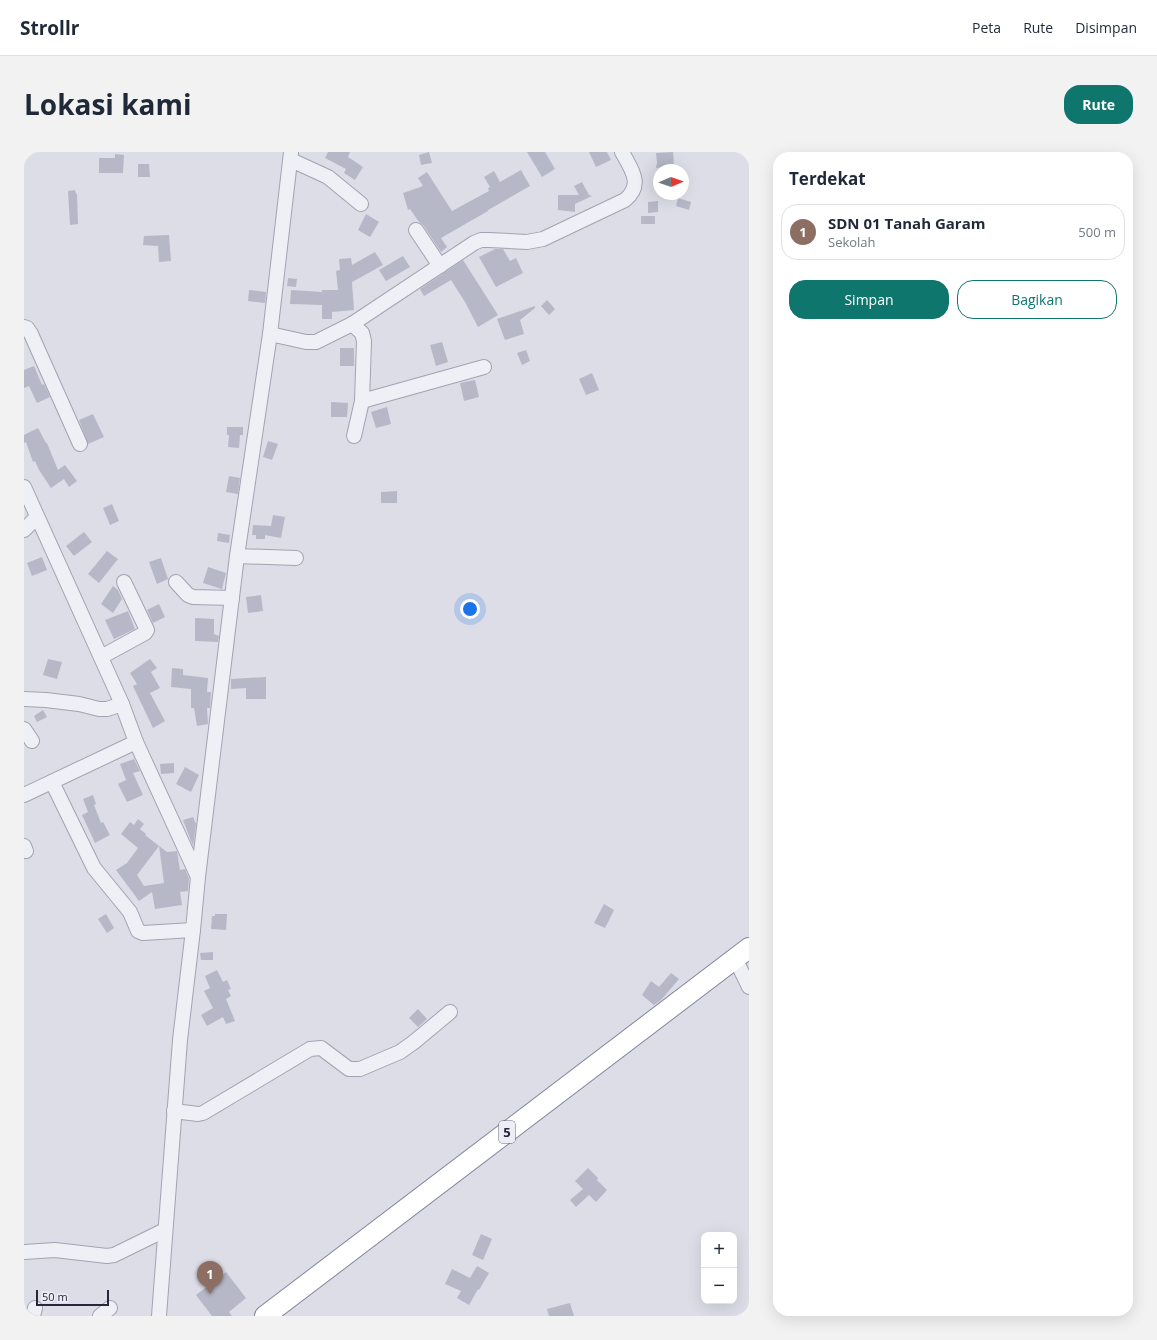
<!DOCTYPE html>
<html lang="id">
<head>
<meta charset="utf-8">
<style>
	body { margin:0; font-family:"Open Sans",sans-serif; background:#f2f2f3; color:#1f2937 }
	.controls { position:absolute; right:12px; bottom:12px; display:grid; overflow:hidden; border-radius:8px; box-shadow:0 4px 16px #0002 }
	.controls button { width:36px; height:36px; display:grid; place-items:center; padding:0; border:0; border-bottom:1px solid #e0e1e3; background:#fff; color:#1f2937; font:20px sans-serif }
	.compass { position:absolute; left:629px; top:12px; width:36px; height:36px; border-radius:50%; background:#fff; box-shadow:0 4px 16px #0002; rotate:88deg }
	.scale { position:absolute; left:12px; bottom:10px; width:73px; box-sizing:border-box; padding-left:4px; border:2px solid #25273e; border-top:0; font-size:11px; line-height:14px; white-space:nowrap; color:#25273e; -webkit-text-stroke:3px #ecedf5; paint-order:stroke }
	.you { position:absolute; left:446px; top:457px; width:14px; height:14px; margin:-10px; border:3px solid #fff; border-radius:50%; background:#1a73e8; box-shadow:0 0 0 6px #1a73e833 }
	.badge { display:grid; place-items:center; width:26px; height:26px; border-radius:50%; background:#0f766e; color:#fff; font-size:13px; font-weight:700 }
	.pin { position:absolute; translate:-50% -33px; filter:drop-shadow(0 1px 2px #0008) }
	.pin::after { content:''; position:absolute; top:21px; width:14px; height:12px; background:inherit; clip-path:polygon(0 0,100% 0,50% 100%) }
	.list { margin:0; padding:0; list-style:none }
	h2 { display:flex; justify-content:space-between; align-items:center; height:52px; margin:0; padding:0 16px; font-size:17px }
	h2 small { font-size:13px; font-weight:400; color:#747a83 }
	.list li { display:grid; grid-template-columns:26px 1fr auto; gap:12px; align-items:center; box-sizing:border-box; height:56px; margin:0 8px 8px; padding:0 8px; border:1px solid #e0e1e3; border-radius:16px }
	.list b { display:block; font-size:15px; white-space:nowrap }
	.list p { margin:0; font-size:13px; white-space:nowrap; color:#747a83 }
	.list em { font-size:13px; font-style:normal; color:#747a83 }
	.actions { display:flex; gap:8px; padding:12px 16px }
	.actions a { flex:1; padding:9px 0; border:1px solid #0f766e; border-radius:16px; text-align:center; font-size:14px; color:#0f766e }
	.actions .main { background:#0f766e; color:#fff }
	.map { position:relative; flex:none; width:725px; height:1164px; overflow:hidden; border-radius:16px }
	header { display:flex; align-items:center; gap:24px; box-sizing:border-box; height:56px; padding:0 20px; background:#fff; border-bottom:1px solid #e0e1e3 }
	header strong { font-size:19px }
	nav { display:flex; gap:22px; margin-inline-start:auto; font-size:14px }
	.intro { display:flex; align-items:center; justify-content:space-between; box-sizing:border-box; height:96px; padding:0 24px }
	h1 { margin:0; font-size:28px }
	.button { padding:10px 18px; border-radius:16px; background:#0f766e; color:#fff; font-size:14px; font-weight:700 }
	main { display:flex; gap:24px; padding:0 24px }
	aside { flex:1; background:#fff; border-radius:16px; box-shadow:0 4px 16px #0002 }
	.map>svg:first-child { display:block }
	.building { fill:#b6b8c7 }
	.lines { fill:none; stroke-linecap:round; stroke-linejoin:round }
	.minor-casing { stroke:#a1a3b1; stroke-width:16 }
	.highway-casing { stroke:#83869e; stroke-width:22 }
	.minor { stroke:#eff0f5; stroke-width:14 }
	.highway { stroke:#fff; stroke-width:20 }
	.labels { text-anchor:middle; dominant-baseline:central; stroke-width:3.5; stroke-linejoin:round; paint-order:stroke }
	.shield { fill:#ecedf5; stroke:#616275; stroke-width:1 }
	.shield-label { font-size:13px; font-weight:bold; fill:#25273e }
</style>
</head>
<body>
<header>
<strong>Strollr</strong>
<nav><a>Peta</a><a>Rute</a><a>Disimpan</a></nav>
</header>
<div class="intro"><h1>Lokasi kami</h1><a class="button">Rute</a></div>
<main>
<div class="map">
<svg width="725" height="1164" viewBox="0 0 725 1164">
	<rect width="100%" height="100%" fill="#dcdde7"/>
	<g class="building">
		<path d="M 304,0 L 326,0 L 324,5 L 339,15 L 331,28 L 320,21 L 322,17 L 301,6 Z"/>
		<path d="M 405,0 L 408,11 L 397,13 L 395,3 Z"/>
		<path d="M 503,0 L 521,0 L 531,17 L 518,25 Z"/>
		<path d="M 565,0 L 583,0 L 587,8 L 572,15 Z"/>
		<path d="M 649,0 L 650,14 L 632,16 L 633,11 L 632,1 Z"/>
		<path d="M 91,2 L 100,3 L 99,21 L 75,21 L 75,6 L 91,6 Z"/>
		<path d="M 114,12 L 125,12 L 126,25 L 114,25 Z"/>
		<path d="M 497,18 L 506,34 L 464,58 L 464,59 L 417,86 L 423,95 L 417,100 L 399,73 L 395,70 L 386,57 L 384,58 L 379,41 L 399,34 L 394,26 L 403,20 L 428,59 L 465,39 L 464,36 L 466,35 L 460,25 L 470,19 L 476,30 Z"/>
		<path d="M 558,30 L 565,43 L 568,44 L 551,52 L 551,60 L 534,58 L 534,43 L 555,43 L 550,34 Z"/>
		<path d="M 51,38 L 52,42 L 53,42 L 54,72 L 46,73 L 44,39 Z"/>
		<path d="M 654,46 L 667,50 L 665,58 L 652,54 Z"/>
		<path d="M 634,49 L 634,60 L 624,61 L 624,50 Z"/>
		<path d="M 342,62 L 355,70 L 346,85 L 334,78 Z"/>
		<rect x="617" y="64" width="14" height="8"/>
		<path d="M 145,83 L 147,109 L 135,110 L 134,94 L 119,93 L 120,84 Z"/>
		<path d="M 471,97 L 479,97 L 486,109 L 492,106 L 499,121 L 472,135 L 455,105 Z"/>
		<path d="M 351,100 L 359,113 L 328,130 L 330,158 L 308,160 L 308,167 L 298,167 L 298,153 L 266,152 L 267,138 L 298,140 L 298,138 L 314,138 L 312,119 L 316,118 L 315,107 L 327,106 L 328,113 Z"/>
		<path d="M 379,104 L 386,115 L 362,129 L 355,118 Z"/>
		<path d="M 439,108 L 474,163 L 454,175 L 441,150 L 427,128 L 400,144 L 396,137 Z"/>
		<path d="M 264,126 L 273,127 L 272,135 L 263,134 Z"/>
		<path d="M 225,138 L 242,140 L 241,151 L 224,149 Z"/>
		<path d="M 523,148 L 531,157 L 525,163 L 517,154 Z"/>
		<path d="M 511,154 L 511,156 L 496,168 L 500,182 L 481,188 L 473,167 Z"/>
		<path d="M 418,190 L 424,210 L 412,214 L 406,193 Z"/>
		<rect x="316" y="196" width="14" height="18"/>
		<path d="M 502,198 L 506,209 L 498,213 L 493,201 Z"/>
		<path d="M 10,214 L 18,233 L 20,232 L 26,245 L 13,251 L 5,234 L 0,236 L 0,218 Z"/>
		<path d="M 568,221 L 575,238 L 562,243 L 555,227 Z"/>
		<path d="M 451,228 L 455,245 L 440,249 L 436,231 Z"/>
		<path d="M 307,250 L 324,251 L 323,265 L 307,265 Z"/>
		<path d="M 363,255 L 367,272 L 352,276 L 347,260 Z"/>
		<path d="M 69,262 L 80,285 L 64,292 L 55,268 Z"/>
		<path d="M 203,275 L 219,275 L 219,283 L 216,283 L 215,296 L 204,295 L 205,283 L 203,283 Z"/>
		<path d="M 14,276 L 22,291 L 23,291 L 34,318 L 41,313 L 53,329 L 45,335 L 40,327 L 27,336 L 15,318 L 11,309 L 9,310 L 2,290 L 0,291 L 0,283 Z"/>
		<path d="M 244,289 L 254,292 L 248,308 L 239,305 Z"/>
		<path d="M 205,324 L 216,326 L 214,342 L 202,340 Z"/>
		<path d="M 373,339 L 373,351 L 357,351 L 357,340 Z"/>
		<path d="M 88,352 L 95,369 L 86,373 L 79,356 Z"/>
		<path d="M 249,363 L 261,365 L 257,386 L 241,383 L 241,387 L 232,387 L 232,383 L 228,383 L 229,373 L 247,374 Z"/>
		<path d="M 60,380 L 68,390 L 50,404 L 42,394 Z"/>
		<path d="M 194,381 L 206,383 L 205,391 L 193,389 Z"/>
		<path d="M 83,399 L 94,407 L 75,431 L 64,422 Z"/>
		<path d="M 18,405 L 23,418 L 8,424 L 3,411 Z"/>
		<path d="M 137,406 L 144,427 L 133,432 L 125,410 Z"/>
		<path d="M 184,415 L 202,421 L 198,437 L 179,431 Z"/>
		<path d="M 89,434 L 94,438 L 98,447 L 89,461 L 77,452 Z"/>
		<path d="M 237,443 L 239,459 L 224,461 L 222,445 Z"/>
		<path d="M 135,452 L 141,465 L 129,471 L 123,458 Z"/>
		<path d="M 104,459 L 111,477 L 90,487 L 81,468 Z"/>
		<path d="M 171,466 L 190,467 L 190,482 L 195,484 L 194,490 L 171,489 Z"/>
		<path d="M 24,507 L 38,510 L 33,527 L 19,523 Z"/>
		<path d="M 126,507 L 133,516 L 127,520 L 136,536 L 126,541 L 141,569 L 129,576 L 109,534 L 113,532 L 106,521 Z"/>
		<path d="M 148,516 L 159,517 L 159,523 L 184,526 L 183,540 L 187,540 L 186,556 L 183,556 L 184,572 L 173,574 L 170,556 L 167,556 L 167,537 L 147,535 Z"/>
		<path d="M 242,525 L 242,547 L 222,547 L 222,536 L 207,537 L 207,527 Z"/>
		<path d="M 19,558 L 23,565 L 13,570 L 10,564 Z"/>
		<path d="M 110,607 L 116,619 L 109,621 L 119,643 L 103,650 L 94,632 L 102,628 L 96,612 Z"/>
		<path d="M 150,611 L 150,621 L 137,622 L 136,612 Z"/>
		<path d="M 161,615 L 175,623 L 167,640 L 152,632 Z"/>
		<path d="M 69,643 L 72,652 L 70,653 L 77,671 L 79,670 L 86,683 L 71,691 L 58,663 L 64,660 L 59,647 Z"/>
		<path d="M 169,665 L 172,672 L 169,694 L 159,668 Z"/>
		<path d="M 114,667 L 120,672 L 116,677 L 122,682 L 121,683 L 135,694 L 113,723 L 120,734 L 140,731 L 135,694 L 143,700 L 153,699 L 156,718 L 161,717 L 165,726 L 164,739 L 156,740 L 158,753 L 131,757 L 128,740 L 115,749 L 92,718 L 103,711 L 114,696 L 97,682 L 106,670 L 110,673 Z"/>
		<path d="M 580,752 L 590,758 L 581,776 L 570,771 Z"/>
		<path d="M 82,762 L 90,776 L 83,781 L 74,767 Z"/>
		<path d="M 191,762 L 203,762 L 202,778 L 187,777 L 188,764 L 191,764 Z"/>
		<path d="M 189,800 L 189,808 L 177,808 L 176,801 Z"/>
		<path d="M 193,818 L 199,830 L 203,828 L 207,837 L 204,838 L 207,844 L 202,847 L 211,869 L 202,872 L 199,865 L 183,874 L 177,863 L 189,856 L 180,839 L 186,836 L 181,824 Z"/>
		<path d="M 647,821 L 655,827 L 637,848 L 630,853 L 618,843 L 627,829 L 635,835 Z"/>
		<path d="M 394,857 L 403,867 L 394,875 L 385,866 Z"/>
		<path d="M 564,1016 L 574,1026 L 573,1028 L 583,1038 L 572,1050 L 565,1043 L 552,1055 L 546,1048 L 559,1037 L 551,1029 Z"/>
		<path d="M 457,1082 L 468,1087 L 459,1108 L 448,1103 Z"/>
		<path d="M 453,1114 L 465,1121 L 455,1138 L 454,1137 L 445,1153 L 433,1146 L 437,1139 L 421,1132 L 428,1117 L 446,1126 Z"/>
		<path d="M 202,1120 L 222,1146 L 205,1160 L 208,1164 L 188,1164 L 172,1143 Z"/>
		<path d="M 546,1151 L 550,1164 L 525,1164 L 523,1157 Z"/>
	</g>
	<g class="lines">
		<g class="minor-casing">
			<g id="minor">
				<path d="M 267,8 L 304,25 L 337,52"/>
				<path d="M 392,78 L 416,114"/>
				<path d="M 328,172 L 338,181 L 340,189 L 338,249 L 460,215"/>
				<path d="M 0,175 L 3,176 L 7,182 L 56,292"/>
				<path d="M 246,182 L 282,190 L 292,190 L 328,172 L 450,91 L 457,88 L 465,88 L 503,90 L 519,87 L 601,48 C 620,32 607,17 598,0"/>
				<path d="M 330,284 L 338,249"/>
				<path d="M 0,335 L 98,552 L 112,590 L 174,725"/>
				<path d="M 0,378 L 13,365"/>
				<path d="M 213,404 L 272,406"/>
				<path d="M 152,430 L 164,443 L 169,445 L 208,446"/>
				<path d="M 77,505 L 121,481 L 123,478 L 100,430"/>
				<path d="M 0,547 L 22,548 L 55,552 L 75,557 L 83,557 L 98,552"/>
				<path d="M 0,577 L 8,589"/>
				<path d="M 28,630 L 70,716 L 106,760 L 114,779 L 119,781 L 169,778"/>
				<path d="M 0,643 L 112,590"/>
				<path d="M 0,694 L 2,699"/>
				<path d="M 711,806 L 725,835"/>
				<path d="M 150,959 L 174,962 L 179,961 L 286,897 L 297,896 L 325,917 L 336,917 L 376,900 L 390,890 L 426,860"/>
				<path d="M 0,1100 L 31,1098 L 83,1104 L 90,1103 L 141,1078"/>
				<path d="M 9,1164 L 11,1156"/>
				<path d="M 76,1164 L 86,1156"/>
				<path d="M 135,1164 L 156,888 L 169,778 L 174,725 L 213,404 L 246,182 L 267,0"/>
			</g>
		</g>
		<g class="highway-casing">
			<path id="highway" d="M 241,1164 L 725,796"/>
		</g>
		<use href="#minor" class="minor"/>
		<use href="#highway" class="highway"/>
	</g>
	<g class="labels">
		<rect class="shield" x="475" y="969" width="16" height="22" rx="3"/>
		<g class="shield-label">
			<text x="483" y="980">5</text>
		</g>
	</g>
</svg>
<div class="controls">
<button>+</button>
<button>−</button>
</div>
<svg class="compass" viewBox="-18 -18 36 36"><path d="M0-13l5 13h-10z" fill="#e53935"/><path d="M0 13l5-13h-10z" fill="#747a83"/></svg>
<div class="scale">50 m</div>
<div class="you"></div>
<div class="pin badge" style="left:186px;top:1142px;background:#8d6e63">1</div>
</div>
<aside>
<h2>Terdekat<small></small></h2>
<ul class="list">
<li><span class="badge" style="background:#8d6e63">1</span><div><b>SDN 01 Tanah Garam</b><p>Sekolah</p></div><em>500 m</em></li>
</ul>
<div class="actions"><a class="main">Simpan</a><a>Bagikan</a></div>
</aside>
</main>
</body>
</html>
